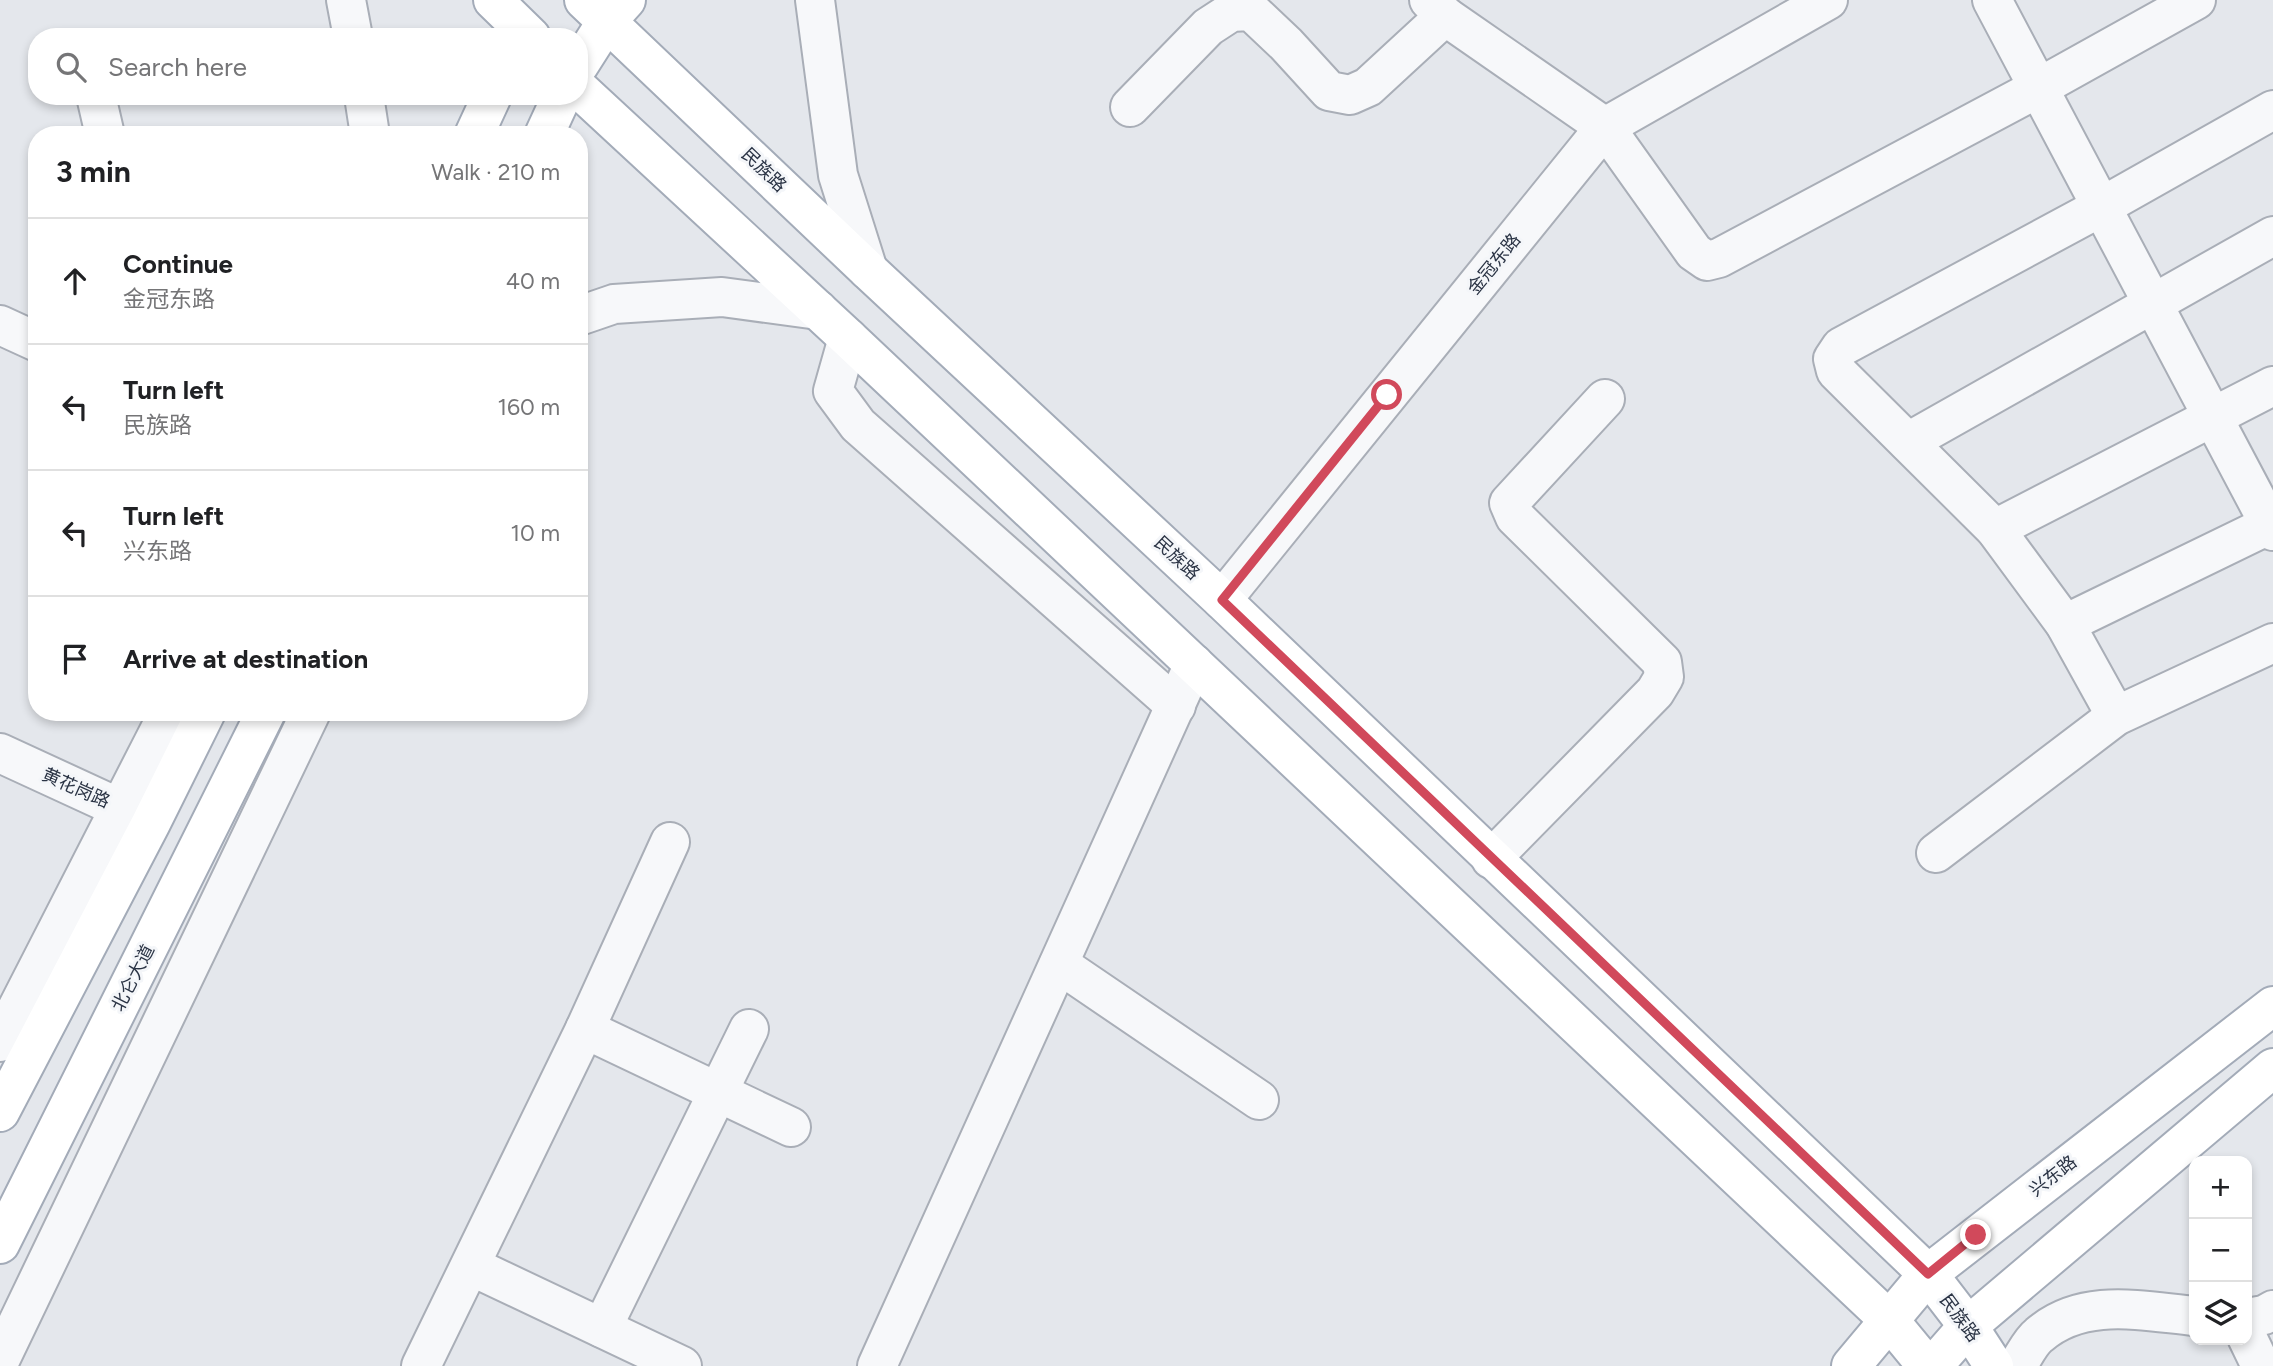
<!DOCTYPE html>
<html lang="en">
<head>
<meta charset="utf-8">
<style>
	body { margin:0; font-family:Figtree,"Noto Sans SC",sans-serif; background:#f2f2f2; color:#202124 }
	.controls { position:absolute; right:21px; bottom:21px; display:grid; overflow:hidden; border-radius:14px; box-shadow:0 4px 10px #0003 }
	.controls button { width:63px; height:63px; display:grid; place-items:center; padding:0; border:0; border-bottom:2px solid #e0e0e0; background:#fff; color:#202124; font:35px sans-serif }
	.stop { position:absolute; width:21px; height:21px; margin:-16px; border:5px solid #d1495b; border-radius:50%; background:#fff }
	.stop.end { background:#d1495b; border-color:#fff; box-shadow:0 2px 7px #0008 }
	.list { margin:0; padding:0; list-style:none }
	h2 { display:flex; justify-content:space-between; align-items:center; height:91px; margin:0; padding:0 28px; font-size:30px }
	h2 small { font-size:23px; font-weight:400; color:#757577 }
	.list li { display:grid; grid-template-columns:46px 1fr auto; gap:21px; align-items:center; box-sizing:border-box; height:126px; padding:0 28px; border-top:2px solid #e0e0e0 }
	.list b { display:block; font-size:26px; white-space:nowrap }
	.list p { margin:0; font-size:23px; white-space:nowrap; color:#757577 }
	.list em { font-size:23px; font-style:normal; color:#757577 }
	.icon { flex:none; width:38px; height:38px; fill:none; stroke:currentColor; stroke-width:2; stroke-linecap:round; stroke-linejoin:round }
	.map { position:relative; flex:none; width:2273px; height:1366px; overflow:hidden }
	.search { position:absolute; background:#fff; box-shadow:0 4px 10px #0003; left:28px; top:28px; width:560px; height:77px; display:flex; align-items:center; gap:18px; box-sizing:border-box; padding:0 24px; border-radius:28px; color:#757577; font-size:26px }
	.panel { position:absolute; background:#fff; box-shadow:0 4px 10px #0003; left:28px; top:126px; width:560px; height:595px; border-radius:28px }
	.map>svg:first-child { display:block }
	.lines { fill:none; stroke-linecap:round; stroke-linejoin:round }
	.minor-casing { stroke:#a9aeb7; stroke-width:42 }
	.major-casing { stroke:#a3abb8; stroke-width:42 }
	.minor { stroke:#f7f8fa; stroke-width:38 }
	.major { stroke:#fff; stroke-width:38 }
	.route { stroke:#d1495b; stroke-width:9 }
	.labels { text-anchor:middle; dominant-baseline:central; stroke-width:6; stroke-linejoin:round; paint-order:stroke }
	.street-label { font-size:18px; fill:#2b3445; stroke:#f4f6f9 }
</style>
</head>
<body>
<div class="map">
<svg width="2273" height="1366" viewBox="0 0 2273 1366">
	<rect width="100%" height="100%" fill="#e4e7ec"/>
	<g class="lines">
		<g class="minor-casing">
			<g id="minor">
				<path d="M 346,0 L 353,37"/>
				<path d="M 815,0 L 838,175 L 868,270"/>
				<path d="M 1429,0 L 1445,16 L 1605,127 L 1694,252 L 1707,261 L 1719,258 L 2038,88 L 2196,0"/>
				<path d="M 1992,0 L 2273,531"/>
				<path d="M 96,96 L 105,135"/>
				<path d="M 364,96 L 370,135"/>
				<path d="M 1130,107 L 1208,27 L 1231,12 L 1251,11 L 1286,44 L 1329,91 L 1350,95 L 1368,87 L 1445,16"/>
				<path d="M 579,316 L 614,304 L 722,297 L 818,310"/>
				<path d="M 0,325 L 37,342"/>
				<path d="M 848,338 L 833,391 L 858,425 L 1176,706"/>
				<path d="M 1908,442 L 2273,236"/>
				<path d="M 1995,529 L 2273,386"/>
				<path d="M 1222,600 L 1605,127 L 1828,0"/>
				<path d="M 2065,624 L 2273,523"/>
				<path d="M 2116,716 L 2065,624 L 1995,529 L 1836,371 L 1833,359 L 1841,347 L 2101,207 L 2273,110"/>
				<path d="M 0,753 L 141,818"/>
				<path d="M 1936,853 L 2116,716 L 2273,643"/>
				<path d="M 1491,859 L 1655,692 L 1664,677 L 1662,662 L 1515,517 L 1509,503 L 1605,399"/>
				<path d="M 1059,964 L 1259,1100"/>
				<path d="M 585,1029 L 791,1127"/>
				<path d="M 0,1042 L 169,712"/>
				<path d="M 471,1266 L 682,1366"/>
				<path d="M 2247,1318 L 2264,1315 L 2273,1310"/>
				<path d="M 602,1328 L 749,1029"/>
				<path d="M 2247,1337 L 2261,1366"/>
				<path d="M 0,1360 L 311,712"/>
				<path d="M 421,1366 L 585,1029 L 670,842"/>
				<path d="M 877,1366 L 1194,664"/>
				<path d="M 2017,1366 C 2024,1356 2030,1342 2039,1335 C 2083,1297 2141,1311 2194,1316"/>
			</g>
		</g>
		<g class="major-casing">
			<g id="major">
				<path d="M 493,0 L 531,37"/>
				<path d="M 584,0 L 868,270 L 1222,600 L 1928,1274 L 1968,1326 L 1994,1366"/>
				<path d="M 579,65 L 607,21 L 626,0"/>
				<path d="M 579,89 L 848,338 L 1889,1320 L 1927,1366"/>
				<path d="M 474,135 L 492,96"/>
				<path d="M 544,135 L 562,96"/>
				<path d="M 0,1112 L 151,823 L 206,712"/>
				<path d="M 0,1244 L 266,712"/>
				<path d="M 1851,1366 L 1928,1274 L 2273,1006"/>
				<path d="M 1933,1366 L 1968,1326 L 2273,1068"/>
			</g>
		</g>
		<use href="#minor" class="minor"/>
		<use href="#major" class="major"/>
	</g>
	<g class="lines">
		<path class="route" d="M 1387,395 L 1222,600 L 1928,1274 L 1976,1235"/>
	</g>
	<g class="labels">
		<g class="street-label">
			<text transform="translate(764 170) rotate(44)">民族路</text>
			<text transform="translate(1494 264) rotate(-51)">金冠东路</text>
			<text transform="translate(1177 558) rotate(43)">民族路</text>
			<text transform="translate(76 788) rotate(24)">黄花岗路</text>
			<text transform="translate(133 978) rotate(-63)">北仑大道</text>
			<text transform="translate(2053 1176) rotate(-38)">兴东路</text>
			<text transform="translate(1960 1318) rotate(54)">民族路</text>
		</g>
	</g>
</svg>
<div class="controls">
<button>+</button>
<button>−</button>
<button><svg class="icon" aria-label="layers" viewBox="0 0 24 24"><path d="M12 4l9 5-9 5-9-5zM3 14l9 5 9-5"/></svg></button>
</div>
<div class="stop" style="left:1387px;top:395px"></div>
<div class="stop end" style="left:1976px;top:1235px"></div>
<div class="search"><svg class="icon" aria-label="search" viewBox="0 0 24 24"><circle cx="10" cy="10" r="6"/><path d="M15 15l6 6"/></svg>Search here</div>
<section class="panel">
<h2>3 min<small>Walk · 210 m</small></h2>
<ul class="list">
<li><svg class="icon" aria-label="ahead" viewBox="0 0 24 24"><path d="M12 20V5M6 11l6-6 6 6"/></svg><div><b>Continue</b><p>金冠东路</p></div><em>40 m</em></li>
<li><svg class="icon" aria-label="left" viewBox="0 0 24 24"><path d="M17 20v-9H6M10 6l-5 5 5 5"/></svg><div><b>Turn left</b><p>民族路</p></div><em>160 m</em></li>
<li><svg class="icon" aria-label="left" viewBox="0 0 24 24"><path d="M17 20v-9H6M10 6l-5 5 5 5"/></svg><div><b>Turn left</b><p>兴东路</p></div><em>10 m</em></li>
<li><svg class="icon" aria-label="arrive" viewBox="0 0 24 24"><path d="M6 21V4h12l-3 4 3 4H6"/></svg><div><b>Arrive at destination</b></div></li>
</ul>
</section>
</div>
</body>
</html>
